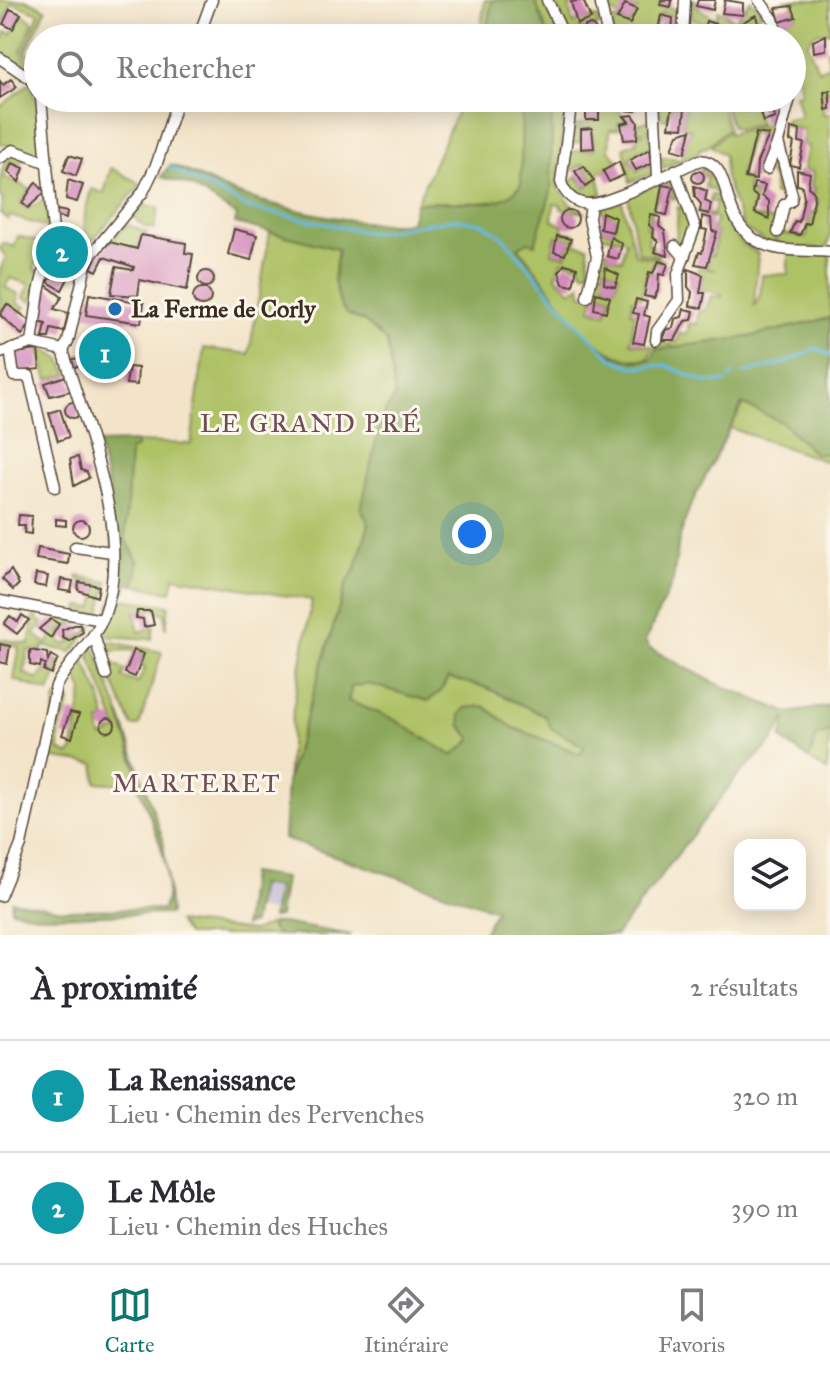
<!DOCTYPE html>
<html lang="fr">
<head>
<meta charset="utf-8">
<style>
	body { margin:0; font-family:"IM FELL Great Primer",serif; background:#f2f2f3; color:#2b2b33 }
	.controls { position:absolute; right:24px; bottom:24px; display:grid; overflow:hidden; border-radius:16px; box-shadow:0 4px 20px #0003 }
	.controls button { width:72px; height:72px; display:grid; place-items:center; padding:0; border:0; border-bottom:2px solid #e1e1e2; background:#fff; color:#2b2b33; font:40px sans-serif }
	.you { position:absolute; left:472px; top:534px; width:28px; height:28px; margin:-20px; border:6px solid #fff; border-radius:50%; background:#1a73e8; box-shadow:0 0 0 12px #1a73e833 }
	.badge { display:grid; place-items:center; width:52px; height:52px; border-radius:50%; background:#0f766e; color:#fff; font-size:26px; font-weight:700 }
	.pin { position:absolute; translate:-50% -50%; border:4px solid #fff; box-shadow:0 2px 8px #0006 }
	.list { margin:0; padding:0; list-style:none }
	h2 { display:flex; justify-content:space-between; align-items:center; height:104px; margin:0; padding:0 32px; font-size:34px }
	h2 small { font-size:26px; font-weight:400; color:#7c7c81 }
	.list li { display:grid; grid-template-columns:52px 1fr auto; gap:24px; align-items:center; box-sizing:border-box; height:112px; padding:0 32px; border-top:2px solid #e1e1e2 }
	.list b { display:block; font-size:30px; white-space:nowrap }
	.list p { margin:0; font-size:26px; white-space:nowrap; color:#7c7c81 }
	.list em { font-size:26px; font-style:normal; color:#7c7c81 }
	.icon { flex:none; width:44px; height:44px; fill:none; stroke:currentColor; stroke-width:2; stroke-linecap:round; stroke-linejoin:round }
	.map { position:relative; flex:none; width:830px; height:935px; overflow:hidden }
	.search { position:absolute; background:#fff; box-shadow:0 4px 20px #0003; left:24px; right:24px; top:24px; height:88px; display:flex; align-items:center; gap:20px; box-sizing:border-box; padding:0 28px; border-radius:44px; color:#7c7c81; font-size:30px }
	.sheet { height:328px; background:#fff }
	nav { display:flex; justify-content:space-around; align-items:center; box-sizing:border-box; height:112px; border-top:2px solid #e1e1e2; background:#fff; font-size:22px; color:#7c7c81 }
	nav a { display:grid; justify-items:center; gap:4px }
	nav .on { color:#0f766e }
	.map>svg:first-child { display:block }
	.industrial { fill:#c9bfd7 }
	.green { fill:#adc165; stroke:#747642; stroke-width:2 }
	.forest { fill:#8aa75a; stroke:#62683c; stroke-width:2; fill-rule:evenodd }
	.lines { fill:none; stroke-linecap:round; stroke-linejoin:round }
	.stream { stroke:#65bbe2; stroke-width:3 }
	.building { fill:#d48bbb }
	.minor-casing { stroke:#574638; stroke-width:13 }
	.minor { stroke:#fff; stroke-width:10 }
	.poi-dot { fill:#1f6fb2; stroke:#fbf7ec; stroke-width:3 }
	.labels { text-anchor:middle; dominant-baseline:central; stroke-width:6; stroke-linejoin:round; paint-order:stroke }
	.poi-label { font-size:24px; font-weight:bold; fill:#3b2a1e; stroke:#fbf7ec; text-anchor:start }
	.neighbourhood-label { font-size:26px; letter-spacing:2px; fill:#714c55; stroke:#fbf7ec }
</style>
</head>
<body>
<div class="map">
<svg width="830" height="935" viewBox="0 0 830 935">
	<rect width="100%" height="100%" fill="#fbf7ec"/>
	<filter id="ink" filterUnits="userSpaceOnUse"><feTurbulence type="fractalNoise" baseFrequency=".0125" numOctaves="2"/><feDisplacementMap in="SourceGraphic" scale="16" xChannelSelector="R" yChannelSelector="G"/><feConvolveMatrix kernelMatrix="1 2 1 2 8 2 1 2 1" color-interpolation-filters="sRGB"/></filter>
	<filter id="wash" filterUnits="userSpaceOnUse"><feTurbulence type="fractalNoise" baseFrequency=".006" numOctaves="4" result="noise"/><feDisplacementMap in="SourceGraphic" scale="32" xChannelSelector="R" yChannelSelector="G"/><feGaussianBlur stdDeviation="1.8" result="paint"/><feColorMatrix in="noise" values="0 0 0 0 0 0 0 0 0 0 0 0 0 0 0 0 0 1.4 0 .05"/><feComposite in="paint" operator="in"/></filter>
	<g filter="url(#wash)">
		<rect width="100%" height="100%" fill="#f3e4c9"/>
		<path class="industrial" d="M 260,885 L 277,888 L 273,912 L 256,909 Z"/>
		<g class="green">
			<path d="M 0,0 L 27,0 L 46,9 L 27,51 L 38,71 L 38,82 L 24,52 L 39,13 L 12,3 L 0,28 Z"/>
			<path d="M 485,0 L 515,0 L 522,38 L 479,38 Z"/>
			<path d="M 535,0 L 543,0 L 560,38 L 549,38 Z"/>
			<path d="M 554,0 L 577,0 L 569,8 L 573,23 L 598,17 L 600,25 L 579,30 L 582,38 L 572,38 Z"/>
			<path d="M 602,0 L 661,0 L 661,6 L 680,10 L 677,25 L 673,24 L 674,16 L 661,13 L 654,29 L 657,37 L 663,38 L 637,38 L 628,34 L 626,38 L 613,38 L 612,19 L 630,24 L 637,9 L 625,4 L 620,17 L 604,8 Z"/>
			<path d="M 689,0 L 696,0 L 695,6 L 716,19 L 718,10 L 735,20 L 751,0 L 763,13 L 743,22 L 745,38 L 714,38 L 706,23 L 693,19 Z"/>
			<path d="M 784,0 L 830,0 L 830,32 L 816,33 L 807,43 L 818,70 L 829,66 L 827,51 L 830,51 L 830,91 L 823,92 L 823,114 L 830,114 L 830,237 L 827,249 L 776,247 L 779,233 L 806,237 L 811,212 L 816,213 L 818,201 L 813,200 L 815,188 L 811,187 L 813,172 L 803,169 L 808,147 L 802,143 L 804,130 L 784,125 L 786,119 L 801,116 L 795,94 L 801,93 L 792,38 L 783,38 L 779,22 L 796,16 L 792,6 L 795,2 Z"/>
			<path d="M 22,13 L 33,22 L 21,52 L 32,76 L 0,53 L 0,37 L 4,38 L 6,32 L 12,34 Z"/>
			<path d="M 30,83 L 38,104 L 39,156 L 0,143 L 0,107 Z"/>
			<path d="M 463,98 L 522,98 L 521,184 C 501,216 447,196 416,204 Z"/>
			<path d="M 552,98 L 566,98 L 557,186 L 570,204 L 586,213 L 561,209 L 561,205 L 554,204 L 552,220 L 563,226 L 562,231 L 576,234 L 577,241 L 556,236 L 552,253 L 566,256 L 569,243 L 588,246 L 590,273 L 581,271 L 580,265 L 562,261 L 556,276 L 571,291 L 581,285 L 582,295 L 594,297 L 591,309 L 606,314 L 611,297 L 591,291 L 599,270 L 607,272 L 604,284 L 615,287 L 619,275 L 600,266 L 601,250 L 608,251 L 607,256 L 622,260 L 626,240 L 598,235 L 595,227 L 613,232 L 616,219 L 602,211 L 602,208 L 622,201 L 635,255 L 662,260 L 653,264 L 651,273 L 647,272 L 641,297 L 637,297 L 633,299 L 631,312 L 635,314 L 631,343 L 653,346 L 649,358 C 594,371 551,283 518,248 L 528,241 L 535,243 L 551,192 Z"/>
			<path d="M 599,98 L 622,98 L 620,112 L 628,122 L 618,123 L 619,129 L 610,130 L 609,150 L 619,162 L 598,174 L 602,194 C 588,200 575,199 568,184 L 577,176 L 585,188 L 594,181 L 583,164 L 568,173 L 570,152 L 595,149 L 592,127 L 578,129 L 580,142 L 571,144 L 574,126 L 599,119 L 600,110 L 604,110 Z"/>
			<path d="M 678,98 L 719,98 L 728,128 L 707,147 L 699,149 L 699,153 L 663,168 L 661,157 L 681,159 L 691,129 L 683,129 L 685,106 L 671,106 L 667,119 L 661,119 L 659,101 Z"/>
			<path d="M 722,98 L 729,101 L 759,98 L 752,100 L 759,124 L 737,129 L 732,127 Z"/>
			<path d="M 653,119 L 654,128 L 648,129 L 653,146 L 639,150 L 629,159 L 637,171 L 648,165 L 655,172 L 630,182 L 624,147 L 637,142 L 637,136 L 643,134 L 642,131 L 636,132 L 635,125 Z"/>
			<path d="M 777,121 L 775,136 L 751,132 L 740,177 L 749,179 L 747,189 L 756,195 L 750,216 L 776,221 L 774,246 L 743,228 L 725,178 L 724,155 L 711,146 L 728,131 L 729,134 Z"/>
			<path d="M 16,153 L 26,158 L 18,164 L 11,161 L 4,177 L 30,189 L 21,203 L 27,209 L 46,199 L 50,228 L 10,216 L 8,220 L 0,213 L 3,199 L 0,197 C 0,179 0,159 16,153 Z"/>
			<path d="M 774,159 L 789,191 L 786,199 L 773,194 L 774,181 L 769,174 Z"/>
			<path d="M 700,167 C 730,179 725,217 738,239 C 743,247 751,246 758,254 L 754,307 L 760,295 L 762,275 L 788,274 L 788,252 L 830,254 L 830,318 L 748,337 L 655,350 L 658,341 L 671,345 L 672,341 L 677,342 L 680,333 L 687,334 L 689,323 L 697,324 L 699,310 L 705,311 L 711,296 L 722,297 L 722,294 L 700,289 L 703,275 L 698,273 L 698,268 L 715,270 L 707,268 L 709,255 L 713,255 L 717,232 L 712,231 L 717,219 L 693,211 L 713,215 L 716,202 L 724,201 L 710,202 L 711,195 L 717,196 L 718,193 L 705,187 L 707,176 L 702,175 Z"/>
			<path d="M 111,168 L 141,184 L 83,251 L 85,214 L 91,189 L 104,193 Z"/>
			<path d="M 673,177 L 678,188 L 676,199 L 671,198 L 673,187 L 663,185 L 646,227 L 650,228 L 648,244 L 653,246 L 652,253 L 659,254 L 658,257 L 638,253 L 628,196 Z"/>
			<path d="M 143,205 L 159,208 L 154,229 L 143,226 L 134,217 Z"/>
			<path d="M 678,207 L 685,208 L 690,224 L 683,247 L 676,242 Z"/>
			<path d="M 127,224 L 147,233 L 141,236 L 137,249 L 110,242 Z"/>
			<path d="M 270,232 L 338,249 L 334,276 L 340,304 L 347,314 L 365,322 L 387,342 L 395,396 L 381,419 L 362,509 L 369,524 L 355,570 L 346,584 L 287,781 L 293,709 L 312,600 L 174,577 L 171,592 L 134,585 L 139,561 L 125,539 L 130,449 L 135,449 L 136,442 L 191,444 L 204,348 L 249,354 Z"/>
			<path d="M 18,236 L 48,244 L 45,263 L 37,261 L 34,269 L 42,273 L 33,302 L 24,298 L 29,284 L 10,278 L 5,287 L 19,294 L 17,303 L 25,307 L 20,313 L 7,304 L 0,312 L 0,270 L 6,257 L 0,249 L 3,243 L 14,247 Z"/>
			<path d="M 38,347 L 60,358 L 69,374 L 48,380 Z"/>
			<path d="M 744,404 L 782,422 L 815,454 L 830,454 L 830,463 L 730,428 Z"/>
			<path d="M 78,576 L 108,582 L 100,613 L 79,612 L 80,606 L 93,608 L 100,585 L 77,580 Z"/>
			<path d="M 113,598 L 169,605 L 166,629 L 165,614 L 153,609 L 134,612 L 139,632 L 154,627 L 152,639 L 104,636 L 101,631 Z"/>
			<path d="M 35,610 L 38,611 L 37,620 L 43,622 L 35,635 L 47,644 L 61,618 L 54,614 L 82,619 L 61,630 L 60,642 L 66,645 C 76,638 83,636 93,626 L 72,652 L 43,646 L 42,651 L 28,650 L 24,673 L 38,680 L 44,670 L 57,661 L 61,663 L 49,692 L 14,680 L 19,647 L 0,643 L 0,639 L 29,644 Z"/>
			<path d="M 92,641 L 117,706 L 139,778 L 138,785 L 96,782 L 95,764 L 47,757 L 56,698 L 60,695 L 70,702 L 59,731 L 59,750 L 69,755 L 73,749 L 83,691 L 72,666 L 82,656 L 100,695 L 106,719 L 99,722 L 101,737 L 118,730 L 90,657 Z"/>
			<path d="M 106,641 L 162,652 L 139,726 L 132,726 L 106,666 L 113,663 L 125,670 L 122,677 L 138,683 L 145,668 L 141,666 L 144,654 L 132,650 L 106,651 Z"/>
			<path d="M 448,678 L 485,687 L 546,716 L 551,728 L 584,746 L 581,755 L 512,727 L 484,706 L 466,708 L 460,715 L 472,739 L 454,756 L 393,719 L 348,701 L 352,686 L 369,684 L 428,701 L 440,692 Z"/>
			<path d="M 830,732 L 827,771 L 809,759 L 811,744 L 817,736 Z"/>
			<path d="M 178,922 L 253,931 L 273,923 L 271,929 L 280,935 L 187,935 Z"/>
		</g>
		<g class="forest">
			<path d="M 492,0 L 535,0 L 549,38 L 485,38 Z"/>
			<path d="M 522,98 L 552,98 L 551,191 L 535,244 L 528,242 L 518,248 C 546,278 590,359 634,361 C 640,361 646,359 652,359 L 655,350 L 748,337 L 830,318 L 830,454 L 815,454 L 782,422 L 742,404 L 689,509 L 679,540 L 673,581 L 645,641 L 649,648 L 713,682 L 788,713 L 830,706 L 830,732 L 817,736 L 809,759 L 781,739 L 786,717 L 773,741 L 736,778 L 616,935 L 482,935 L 496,910 L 284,839 L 287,781 L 346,584 L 355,570 L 369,524 L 361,509 L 381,419 L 395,396 L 387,342 L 365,322 L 347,314 L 340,304 L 334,280 L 338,249 L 235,223 L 237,216 L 191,186 L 161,177 L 170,165 C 192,171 211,184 233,192 C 266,205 379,231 411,222 L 416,204 C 447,196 501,216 521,184 ZM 448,678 L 485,687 L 545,716 L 551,728 L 584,746 L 581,754 L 512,727 L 484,706 L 465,708 L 460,715 L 461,726 L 472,739 L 453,756 L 393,719 L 348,701 L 352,686 L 369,684 L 428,701 L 440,692 Z"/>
			<path d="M 136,442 L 136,449 L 130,450 L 125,539 C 136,556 142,564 134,585 L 127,584 L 126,591 L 115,590 L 110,494 L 98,443 Z"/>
			<path d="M 120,714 L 163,839 L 170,914 L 41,916 L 11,910 L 12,901 L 64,910 L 163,909 C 177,869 151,822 138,785 L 139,778 Z"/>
			<path d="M 250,873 L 285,878 L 279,916 L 272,918 L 277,888 L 260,885 L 253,923 L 244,926 Z"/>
			<path d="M 273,923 L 282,923 L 351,935 L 280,935 L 271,929 Z"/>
		</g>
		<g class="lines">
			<g class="stream">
				<path d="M 169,167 L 249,208 L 371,233 L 454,219 L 482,223 L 502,236 L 577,324 L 613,359 L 633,367 L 665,365 L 705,382 L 727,382"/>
				<path d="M 744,373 L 785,363 L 816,348 L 830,355"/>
				<path d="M 730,377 L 733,374"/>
			</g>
		</g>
		<g id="blocks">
			<g class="building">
				<path d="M 583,0 L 591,19 L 577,24 L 571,2 Z"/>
				<path d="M 661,0 L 672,0 L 671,7 L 660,5 Z"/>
				<path d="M 698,0 L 715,0 L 713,10 L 696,6 Z"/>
				<path d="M 725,0 L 743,3 L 743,15 L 722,13 Z"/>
				<path d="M 625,4 L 637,9 L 630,24 L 617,19 Z"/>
				<path d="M 792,6 L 796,17 L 780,22 L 776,8 Z"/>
				<path d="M 10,9 L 21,14 L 13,29 L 3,24 Z"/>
				<path d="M 661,15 L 673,18 L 672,34 L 658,31 Z"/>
				<path d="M 756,15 L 761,36 L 748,38 L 743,22 Z"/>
				<path d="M 706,21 L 718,25 L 714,38 L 701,38 Z"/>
				<circle cx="589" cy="32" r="7"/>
				<path d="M 826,35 L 826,50 L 814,52 L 813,41 Z"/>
				<path d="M 11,79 L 17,87 L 0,98 L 0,81 L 3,85 Z"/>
				<path d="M 830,91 L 830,109 L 826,110 L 824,92 Z"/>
				<rect x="586" y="98" width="13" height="22"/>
				<path d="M 626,98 L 637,98 L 636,111 L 625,110 Z"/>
				<path d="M 761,98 L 770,99 L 775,118 L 763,122 L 757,102 Z"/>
				<path d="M 672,107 L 685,108 L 683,128 L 669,127 Z"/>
				<path d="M 633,115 L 638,122 L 637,139 L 624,140 L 621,124 L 629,122 L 624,116 Z"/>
				<path d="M 592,128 L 594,148 L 581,149 L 581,129 Z"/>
				<path d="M 791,128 L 800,130 L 799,142 L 804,143 L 799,167 L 790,165 L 794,142 L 790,141 Z"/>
				<path d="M 691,130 L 685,153 L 672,149 L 678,134 Z"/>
				<path d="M 756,133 L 769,135 L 757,162 L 756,180 L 745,178 Z"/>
				<path d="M 650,149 L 652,163 L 636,170 L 630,160 Z"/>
				<path d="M 69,155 L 82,159 L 76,176 L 63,171 Z"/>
				<path d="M 619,162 L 624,175 L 609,182 L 603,171 Z"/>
				<path d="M 12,163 L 24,168 L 19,182 L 8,172 Z"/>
				<path d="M 584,166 L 594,181 L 585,187 L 575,171 Z"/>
				<path d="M 797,170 L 810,173 L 808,187 L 813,191 L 814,200 L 809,224 L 805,223 L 800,235 L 790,233 L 795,221 L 799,222 L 804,198 L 802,186 L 797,185 Z"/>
				<circle cx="698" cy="177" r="6"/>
				<path d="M 68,180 L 83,185 L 77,202 L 66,199 Z"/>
				<path d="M 36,182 L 45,192 L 28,208 L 22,203 Z"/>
				<path d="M 754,183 L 765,185 L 762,196 L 769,201 L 769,219 L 755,213 L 758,198 L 752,193 Z"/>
				<path d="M 662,185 L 673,187 L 667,215 L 657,213 Z"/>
				<path d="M 694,186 L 707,191 L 705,201 L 711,204 L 709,214 L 700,212 L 701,204 L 695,197 Z"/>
				<path d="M 57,210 L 67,212 L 66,219 L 56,216 Z"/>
				<circle cx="569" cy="219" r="9"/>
				<path d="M 602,212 L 616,218 L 613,232 L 600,229 Z"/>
				<path d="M 651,215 L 660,217 L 659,226 L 665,231 L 668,256 L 655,252 L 658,241 L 653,237 L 654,229 L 649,225 Z"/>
				<path d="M 702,216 L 711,218 L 712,231 L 717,232 L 707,266 L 695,264 L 699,252 L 702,253 L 707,230 L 702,229 Z"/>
				<path d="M 234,229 L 257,235 L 251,260 L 228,254 Z"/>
				<path d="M 141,235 L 186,243 L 185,253 L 193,254 L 187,290 L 140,280 L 138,296 L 111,294 L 116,267 L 133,270 L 134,267 L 104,257 L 97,271 L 91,268 L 97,255 L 110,242 L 137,249 Z"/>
				<path d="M 557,236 L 571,239 L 565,255 L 554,252 Z"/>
				<path d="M 57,237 L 71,240 L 67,265 L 67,269 L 72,271 L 62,290 L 48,282 L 59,269 L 49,267 Z"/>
				<path d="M 611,237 L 622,244 L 618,259 L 607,256 Z"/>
				<path d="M 659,261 L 668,264 L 664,275 L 659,274 L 658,290 L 654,298 L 644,296 L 649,272 L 653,273 Z"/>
				<path d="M 565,264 L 577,267 L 573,286 L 563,284 L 559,272 Z"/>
				<path d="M 605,268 L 619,275 L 615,287 L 604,284 Z"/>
				<path d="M 688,269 L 703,275 L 700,293 L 705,293 L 702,308 L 690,306 L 692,292 L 688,287 Z"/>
				<circle cx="206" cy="279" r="8"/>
				<path d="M 46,285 L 62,297 L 54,309 L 68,313 L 64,332 L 51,329 L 49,338 L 43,338 L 46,324 L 38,322 Z"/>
				<circle cx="202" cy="297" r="9"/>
				<path d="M 596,293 L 610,297 L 606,312 L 594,309 Z"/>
				<path d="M 89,294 L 144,303 L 141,323 L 86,315 Z"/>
				<path d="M 636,299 L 647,302 L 644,315 L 650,317 L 644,344 L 633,342 L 639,314 L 633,313 Z"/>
				<path d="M 7,304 L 32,322 L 22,335 L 0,315 Z"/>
				<path d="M 684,309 L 694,311 L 692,320 L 685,321 L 675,340 L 662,340 L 666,330 L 673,328 L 675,319 L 682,317 Z"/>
				<path d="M 92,338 L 106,339 L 106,343 L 120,342 L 127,348 L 120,347 L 118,362 L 89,358 Z"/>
				<path d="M 38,350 L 40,369 L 17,372 L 15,353 Z"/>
				<path d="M 84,358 L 84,365 L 74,367 L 72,359 Z"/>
				<path d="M 129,367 L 138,368 L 137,385 L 126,384 Z"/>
				<path d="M 69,375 L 74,390 L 50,396 L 45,383 Z"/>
				<circle cx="73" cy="410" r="8"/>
				<path d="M 60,409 L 69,437 L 58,441 L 49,413 Z"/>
				<path d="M 78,457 L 81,470 L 87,472 L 89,478 L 74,486 L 70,459 Z"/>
				<path d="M 19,515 L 32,516 L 31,534 L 24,533 L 25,525 L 18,525 Z"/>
				<path d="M 56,519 L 66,520 L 66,526 L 56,525 Z"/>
				<circle cx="81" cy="528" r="8"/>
				<path d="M 38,548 L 69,554 L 68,564 L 36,559 Z"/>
				<path d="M 11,570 L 19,584 L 13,590 L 2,579 Z"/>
				<path d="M 36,574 L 48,576 L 46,587 L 34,585 Z"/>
				<path d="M 61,579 L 73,581 L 71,592 L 59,590 Z"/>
				<path d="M 79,582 L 99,586 L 97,597 L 78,590 Z"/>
				<path d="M 137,611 L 151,611 L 154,625 L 144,627 L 143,619 L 136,618 Z"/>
				<path d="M 22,615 L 29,620 L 17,634 L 4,624 L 10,616 L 18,622 Z"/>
				<path d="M 51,619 L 59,624 L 51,638 L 39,629 Z"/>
				<path d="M 74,625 L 80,625 L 83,632 L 69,641 L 63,638 L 62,630 Z"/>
				<path d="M 0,644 L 10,646 L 7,664 L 0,662 Z"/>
				<path d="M 30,650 L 47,653 L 48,661 L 51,655 L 58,659 L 51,674 L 43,670 L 46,665 L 41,662 L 40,667 L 30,665 Z"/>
				<path d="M 134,650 L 144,654 L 135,677 L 125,673 Z"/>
				<path d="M 70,712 L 79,714 L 72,738 L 62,735 Z"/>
				<circle cx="108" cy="725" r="7"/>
			</g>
		</g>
	</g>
	<g filter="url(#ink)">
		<use href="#blocks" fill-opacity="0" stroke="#574638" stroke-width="2"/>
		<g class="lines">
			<g class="minor-casing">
				<g id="minor">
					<path d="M 547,0 L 565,38"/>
					<path d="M 600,0 L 608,38"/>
					<path d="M 759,0 L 773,19 L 778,38"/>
					<path d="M 198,38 L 212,0"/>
					<path d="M 683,38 L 685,0"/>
					<path d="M 0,58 L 31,79 L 38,92"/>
					<path d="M 572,98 L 561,182 C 565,195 575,203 588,204 C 608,205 678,169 700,160 C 735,163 717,218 757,241 C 779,254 805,249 830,252"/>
					<path d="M 654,98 L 658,177"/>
					<path d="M 0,158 L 13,150 L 45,162"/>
					<path d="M 767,169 L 777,144"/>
					<path d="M 778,232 L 784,205 L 791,201 L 792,195 L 778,142 L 790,98"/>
					<path d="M 675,246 L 684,257"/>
					<path d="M 587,297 L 597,257 L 589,219 L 591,204"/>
					<path d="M 656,340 L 657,331 L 679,300 L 678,274 L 695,227 L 675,170"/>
					<path d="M 32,343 L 39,292 L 53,232 L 41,98"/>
					<path d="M 10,349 L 14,376 L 29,376 L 55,487"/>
					<path d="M 63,350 L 68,342 L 87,260 L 143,192 L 157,163 L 178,98"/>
					<path d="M 0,353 L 32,343 L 63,350"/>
					<path d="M 75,547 L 112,552"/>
					<path d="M 0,601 L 102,620"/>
					<path d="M 94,635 L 106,675"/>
					<path d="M 0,896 L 21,845 L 56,686 C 69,660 93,643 104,616 C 134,536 85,426 63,350"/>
				</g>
			</g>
			<use href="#minor" class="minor"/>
		</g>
	</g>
	<circle class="poi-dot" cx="115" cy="309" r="8"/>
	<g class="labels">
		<g class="poi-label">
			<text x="131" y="309">La Ferme de Corly</text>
		</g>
		<g class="neighbourhood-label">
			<text x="311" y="423">LE GRAND PRÉ</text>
			<text x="197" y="783">MARTERET</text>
		</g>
	</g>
</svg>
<div class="controls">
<button><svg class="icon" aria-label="layers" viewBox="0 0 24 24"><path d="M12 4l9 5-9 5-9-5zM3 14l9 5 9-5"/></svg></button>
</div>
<div class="you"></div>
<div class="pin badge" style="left:105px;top:353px;background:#0f9aa8">1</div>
<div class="pin badge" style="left:62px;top:252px;background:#0f9aa8">2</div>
<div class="search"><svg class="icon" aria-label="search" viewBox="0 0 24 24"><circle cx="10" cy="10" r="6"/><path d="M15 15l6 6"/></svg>Rechercher</div>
</div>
<section class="sheet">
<h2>À proximité<small>2 résultats</small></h2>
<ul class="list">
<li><span class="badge" style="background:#0f9aa8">1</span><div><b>La Renaissance</b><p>Lieu · Chemin des Pervenches</p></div><em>320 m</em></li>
<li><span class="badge" style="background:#0f9aa8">2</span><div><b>Le Môle</b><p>Lieu · Chemin des Huches</p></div><em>390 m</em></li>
</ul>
</section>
<nav>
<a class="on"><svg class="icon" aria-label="map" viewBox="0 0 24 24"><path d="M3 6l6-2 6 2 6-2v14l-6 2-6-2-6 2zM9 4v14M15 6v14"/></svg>Carte</a>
<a><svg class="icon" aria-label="directions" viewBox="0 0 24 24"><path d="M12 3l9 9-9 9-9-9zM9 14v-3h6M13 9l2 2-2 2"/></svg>Itinéraire</a>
<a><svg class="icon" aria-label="saved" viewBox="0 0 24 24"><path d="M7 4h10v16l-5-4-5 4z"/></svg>Favoris</a>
</nav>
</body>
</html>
